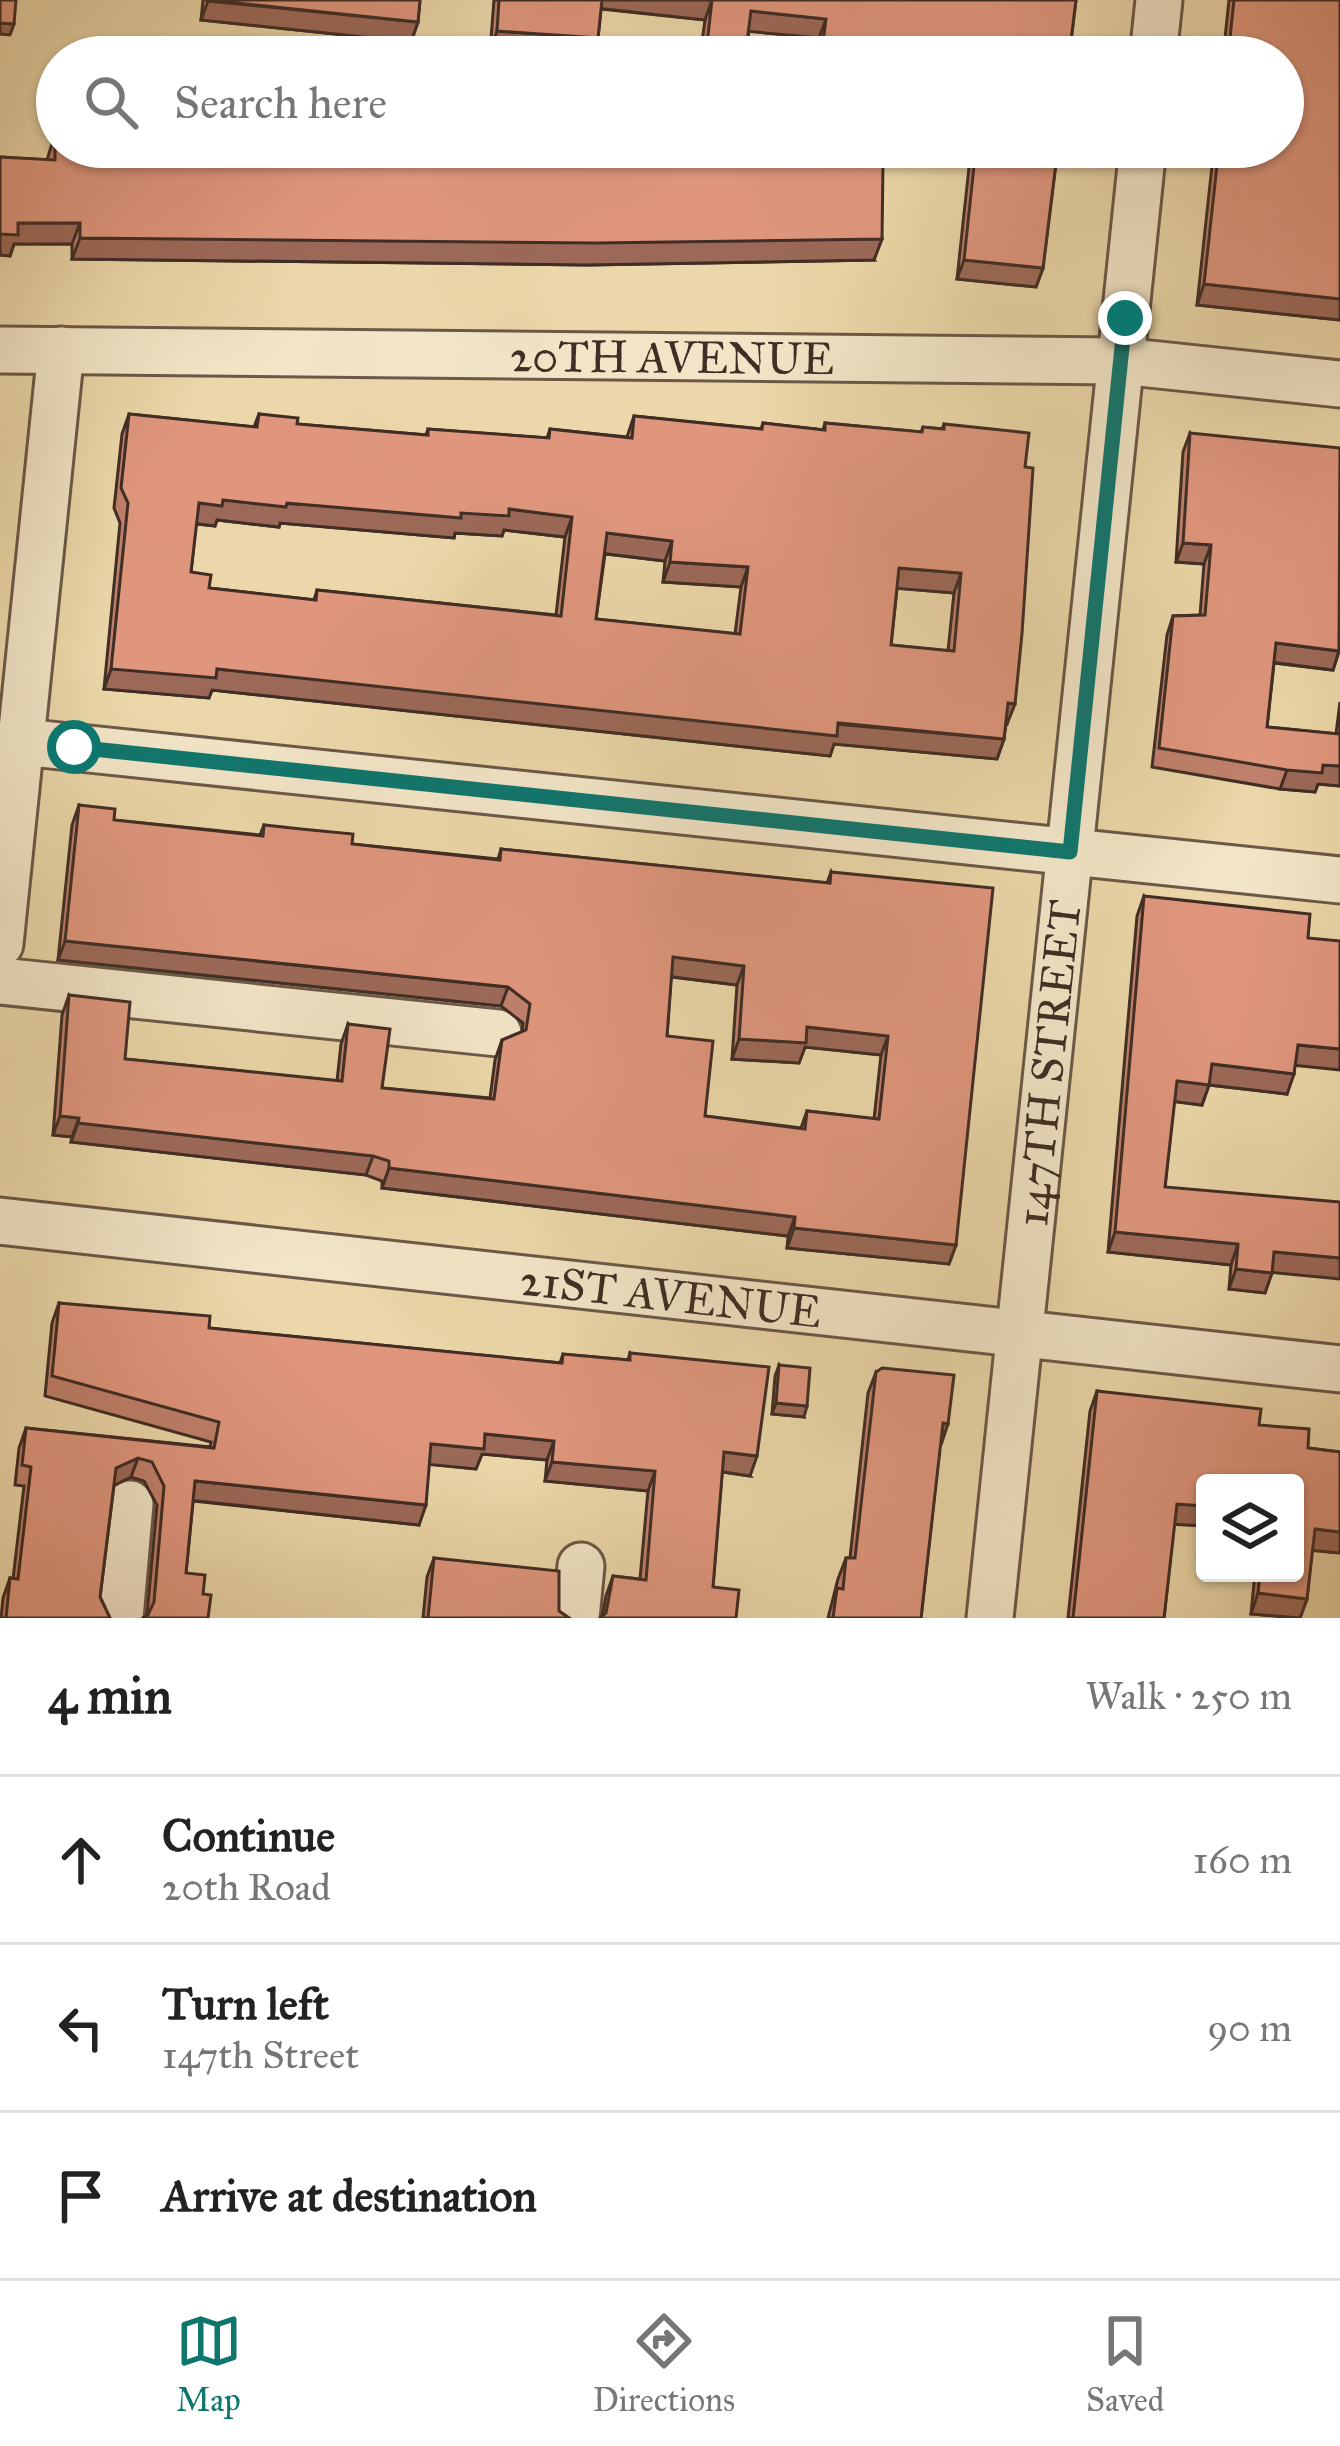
<!DOCTYPE html>
<html lang="en">
<head>
<meta charset="utf-8">
<style>
	body { margin:0; font-family:"IM FELL Great Primer",serif; background:#f6f6f6; color:#222 }
	.controls { position:absolute; right:36px; bottom:36px; display:grid; overflow:hidden; border-radius:12px; box-shadow:0 3px 9px #0004 }
	.controls button { width:108px; height:108px; display:grid; place-items:center; padding:0; border:0; border-bottom:3px solid #e0e0e0; background:#fff; color:#222; font:60px sans-serif }
	.stop { position:absolute; width:36px; height:36px; margin:-27px; border:9px solid #0f766e; border-radius:50%; background:#fff }
	.stop.end { background:#0f766e; border-color:#fff; box-shadow:0 3px 12px #0008 }
	.list { margin:0; padding:0; list-style:none }
	h2 { display:flex; justify-content:space-between; align-items:center; height:156px; margin:0; padding:0 48px; font-size:51px }
	h2 small { font-size:39px; font-weight:400; color:#767676 }
	.list li { display:grid; grid-template-columns:78px 1fr auto; gap:36px; align-items:center; box-sizing:border-box; height:168px; padding:0 48px; border-top:3px solid #e0e0e0 }
	.list b { display:block; font-size:45px; white-space:nowrap }
	.list p { margin:0; font-size:39px; white-space:nowrap; color:#767676 }
	.list em { font-size:39px; font-style:normal; color:#767676 }
	.icon { flex:none; width:66px; height:66px; fill:none; stroke:currentColor; stroke-width:2; stroke-linecap:round; stroke-linejoin:round }
	.map { position:relative; flex:none; width:1340px; height:1618px; overflow:hidden }
	.search { position:absolute; background:#fff; box-shadow:0 3px 9px #0004; left:36px; right:36px; top:36px; height:132px; display:flex; align-items:center; gap:30px; box-sizing:border-box; padding:0 42px; border-radius:66px; color:#767676; font-size:45px }
	.sheet { height:660px; background:#fff }
	nav { display:flex; justify-content:space-around; align-items:center; box-sizing:border-box; height:168px; border-top:3px solid #e0e0e0; background:#fff; font-size:33px; color:#767676 }
	nav a { display:grid; justify-items:center; gap:6px }
	nav .on { color:#0f766e }
	.map>svg:first-child { display:block }
	.lines { fill:none; stroke-linecap:round; stroke-linejoin:round }
	.minor-casing { stroke:#6b5846; stroke-width:51 }
	.minor { stroke:#f2e5c7; stroke-width:45 }
	.wall { fill:#c0816c; stroke:#402d25; stroke-width:3; fill-rule:evenodd }
	.shaded-wall { fill:#9c6958; stroke:#402d25; stroke-width:3 }
	.building { fill:#df967d; stroke:#402d25; stroke-width:3; fill-rule:evenodd }
	.route { stroke:#0f766e; stroke-width:15 }
	.labels { text-anchor:middle; dominant-baseline:central; stroke-width:10; stroke-linejoin:round; paint-order:stroke }
	.street-label { font-size:45px; fill:#402d25; stroke:#f2e5c7 }
</style>
</head>
<body>
<div class="map">
<svg width="1340" height="1618" viewBox="0 0 1340 1618">
	<rect width="100%" height="100%" fill="#ebd7a9"/>
	<filter id="stains"><feTurbulence type="fractalNoise" baseFrequency=".00167" numOctaves="4"/><feColorMatrix values="0 0 0 0 .2 0 0 0 0 .09 0 0 0 0 .02 0 0 0 .5 -.17"/></filter>
	<radialGradient id="worn" r=".72"><stop offset=".6" stop-color="#630" stop-opacity="0"/><stop offset="1" stop-color="#630" stop-opacity=".3"/></radialGradient>
	<g class="lines">
		<g class="minor-casing">
			<g id="minor">
				<path d="M 1153,57 L 1159,0"/>
				<path id="s1" d="M 0,350 L 1121,361 L 1340,384"/>
				<path d="M 22,742 L 1340,880"/>
				<path d="M 0,944 L 61,350"/>
				<path d="M 0,981 L 498,1033"/>
				<path id="s2" d="M 0,1221 L 1340,1369"/>
				<path d="M 120,1618 L 130,1504"/>
				<path d="M 576,1618 L 581,1566"/>
				<path id="s3" d="M 990,1618 L 1143,147"/>
			</g>
		</g>
		<use href="#minor" class="minor"/>
	</g>
	<g class="wall">
		<path d="M 203,0 L 420,0 L 418,22 L 411,42 L 201,20 Z"/>
		<path d="M 494,0 L 1076,0 L 1069,57 L 817,57 L 819,38 L 749,31 L 745,57 L 700,57 L 705,20 L 601,9 L 598,38 L 591,57 L 490,51 Z"/>
		<path d="M 1229,0 L 1340,0 L 1340,320 L 1197,305 L 1214,147 L 1283,147 L 1283,57 L 1223,57 Z"/>
		<path d="M 55,134 L 115,164 L 210,166 L 215,147 L 277,147 L 277,154 L 777,161 L 874,260 L 587,265 L 72,259 L 72,244 L 14,244 L 10,256 L 0,255 L 0,157 L 47,160 Z"/>
		<path d="M 956,147 L 1058,147 L 1043,268 L 1036,287 L 957,279 L 971,149 Z"/>
		<path d="M 129,414 L 254,427 L 259,414 L 297,424 L 426,435 L 428,429 L 547,438 L 550,429 L 627,437 L 634,416 L 761,429 L 763,423 L 823,430 L 825,423 L 921,432 L 923,427 L 942,429 L 944,424 L 1025,467 L 1007,724 L 1006,724 L 1004,739 L 997,759 L 834,744 L 830,756 L 212,690 L 209,698 L 104,689 L 120,523 L 114,508 L 122,434 ZM 217,520 L 279,527 L 280,523 L 454,538 L 455,533 L 502,536 L 504,530 L 565,537 L 556,615 L 317,590 L 314,600 L 209,588 L 191,572 L 196,524 L 215,526 ZM 605,554 L 665,561 L 663,582 L 741,587 L 735,634 L 596,619 ZM 897,588 L 954,593 L 948,651 L 891,645 Z"/>
		<path d="M 1190,433 L 1339,651 L 1333,670 L 1274,663 L 1267,727 L 1336,734 L 1340,702 L 1340,786 L 1318,784 L 1315,792 L 1280,789 L 1152,767 L 1167,635 L 1173,616 L 1200,615 L 1204,564 L 1176,562 L 1183,452 Z"/>
		<path d="M 79,805 L 114,820 L 260,835 L 264,825 L 352,844 L 498,859 L 501,849 L 827,883 L 831,872 L 956,1245 L 949,1264 L 787,1248 L 788,1236 L 382,1188 L 382,1181 L 366,1175 L 71,1142 L 72,1137 L 53,1135 L 62,1015 L 69,995 L 125,1059 L 337,1081 L 341,1044 L 348,1024 L 382,1088 L 490,1098 L 495,1060 L 502,1040 L 522,1032 L 523,1023 L 501,1006 L 58,960 L 72,825 ZM 671,977 L 737,985 L 732,1059 L 799,1063 L 805,1047 L 881,1055 L 874,1119 L 807,1111 L 801,1128 L 705,1116 L 667,1036 Z"/>
		<path d="M 1144,896 L 1295,1065 L 1287,1094 L 1209,1085 L 1202,1105 L 1174,1101 L 1165,1187 L 1272,1272 L 1265,1293 L 1229,1289 L 1231,1265 L 1108,1252 L 1137,916 Z"/>
		<path d="M 59,1303 L 209,1328 L 560,1363 L 563,1354 L 628,1360 L 630,1353 L 750,1476 L 722,1472 L 713,1587 L 602,1617 L 606,1596 L 613,1576 L 640,1579 L 648,1491 L 545,1481 L 547,1460 L 482,1454 L 476,1469 L 429,1464 L 419,1525 L 193,1501 L 186,1573 L 147,1615 L 157,1505 L 144,1481 L 131,1477 L 114,1485 L 100,1597 L 110,1618 L 1,1618 L 3,1598 L 10,1578 L 13,1579 L 24,1486 L 15,1485 L 19,1448 L 26,1428 L 210,1447 L 211,1442 L 45,1396 L 52,1323 Z"/>
		<path d="M 779,1365 L 804,1417 L 772,1414 L 775,1376 Z"/>
		<path d="M 876,1372 L 940,1445 L 921,1618 L 828,1618 L 838,1579 L 846,1558 L 850,1558 L 868,1393 Z"/>
		<path d="M 1097,1391 L 1259,1425 L 1308,1448 L 1340,1452 L 1340,1553 L 1312,1550 L 1307,1599 L 1300,1618 L 1251,1614 L 1255,1573 L 1295,1573 L 1295,1483 L 1205,1483 L 1205,1526 L 1174,1524 L 1164,1618 L 1068,1618 L 1090,1411 Z"/>
		<path d="M 434,1558 L 559,1611 L 569,1618 L 423,1618 L 427,1577 Z"/>
	</g>
	<g class="shaded-wall">
		<path d="M 599,0 L 712,0 L 705,20 L 596,8 Z"/>
		<path d="M 208,1 L 418,22 L 411,42 L 201,20 Z"/>
		<path d="M 751,11 L 826,19 L 819,38 L 744,31 Z"/>
		<path d="M 0,23 L 14,24 L 10,35 L 0,34 Z"/>
		<path d="M 497,31 L 598,38 L 591,57 L 490,51 Z"/>
		<path d="M 18,223 L 80,223 L 72,244 L 14,244 L 10,256 L 0,255 L 0,234 Z"/>
		<path d="M 80,238 L 882,239 L 874,260 L 587,265 L 72,259 Z"/>
		<path d="M 964,260 L 1043,268 L 1036,287 L 957,279 Z"/>
		<path d="M 1204,284 L 1340,299 L 1340,320 L 1197,305 Z"/>
		<path d="M 223,500 L 461,513 L 509,509 L 572,517 L 565,537 L 504,530 L 502,536 L 455,533 L 454,538 L 280,523 L 279,527 L 217,520 L 215,526 L 191,523 L 199,503 Z"/>
		<path d="M 607,533 L 672,541 L 665,561 L 600,553 Z"/>
		<path d="M 1183,543 L 1211,545 L 1204,564 L 1176,562 Z"/>
		<path d="M 670,562 L 748,567 L 741,587 L 663,582 Z"/>
		<path d="M 899,568 L 961,573 L 954,593 L 892,588 Z"/>
		<path d="M 1276,643 L 1339,651 L 1333,670 L 1269,662 Z"/>
		<path d="M 111,669 L 217,669 L 1004,739 L 997,759 L 834,744 L 830,756 L 212,690 L 209,698 L 104,689 Z"/>
		<path d="M 1008,703 L 1015,704 L 1007,724 L 1001,723 Z"/>
		<path d="M 1323,765 L 1340,766 L 1340,786 L 1318,784 L 1315,792 L 1280,789 L 1287,770 Z"/>
		<path d="M 65,941 L 508,987 L 501,1006 L 58,960 Z"/>
		<path d="M 673,957 L 744,966 L 737,985 L 666,976 Z"/>
		<path d="M 807,1027 L 888,1036 L 881,1055 L 805,1047 L 799,1063 L 732,1059 L 739,1039 Z"/>
		<path d="M 1298,1045 L 1340,1049 L 1340,1070 L 1291,1065 Z"/>
		<path d="M 1212,1064 L 1294,1074 L 1287,1094 L 1209,1085 L 1202,1105 L 1169,1101 L 1177,1081 Z"/>
		<path d="M 60,1116 L 79,1118 L 72,1137 L 53,1135 Z"/>
		<path d="M 78,1123 L 373,1156 L 366,1175 L 71,1142 Z"/>
		<path d="M 389,1168 L 795,1217 L 788,1236 L 382,1188 Z"/>
		<path d="M 794,1228 L 956,1245 L 949,1264 L 787,1248 Z"/>
		<path d="M 1115,1232 L 1238,1244 L 1231,1265 L 1108,1252 Z"/>
		<path d="M 1274,1252 L 1340,1258 L 1340,1279 L 1267,1272 Z"/>
		<path d="M 1236,1269 L 1272,1273 L 1265,1293 L 1229,1289 Z"/>
		<path d="M 776,1403 L 807,1406 L 804,1417 L 772,1414 Z"/>
		<path d="M 943,1423 L 948,1424 L 941,1445 Z"/>
		<path d="M 485,1434 L 554,1441 L 547,1460 L 482,1454 L 476,1469 L 424,1464 L 431,1444 Z"/>
		<path d="M 724,1452 L 757,1456 L 750,1476 L 717,1471 Z"/>
		<path d="M 138,1458 L 131,1477 L 109,1488 L 116,1468 Z"/>
		<path d="M 552,1462 L 655,1471 L 648,1491 L 545,1481 Z"/>
		<path d="M 195,1481 L 426,1505 L 419,1525 L 188,1500 Z"/>
		<path d="M 1177,1504 L 1205,1506 L 1205,1526 L 1169,1524 Z"/>
		<path d="M 1315,1529 L 1340,1532 L 1340,1553 L 1307,1550 Z"/>
		<path d="M 1258,1593 L 1307,1599 L 1300,1618 L 1251,1614 Z"/>
	</g>
	<g class="building">
		<path d="M 0,0 L 16,0 L 14,24 L 0,23 Z"/>
		<path d="M 208,0 L 420,0 L 418,22 Z"/>
		<path d="M 499,0 L 602,0 L 598,38 L 497,31 Z"/>
		<path d="M 707,0 L 1076,0 L 1069,57 L 821,57 L 826,19 L 751,11 L 745,57 L 706,53 L 712,0 Z"/>
		<path d="M 1234,0 L 1340,0 L 1340,299 L 1204,284 L 1219,147 L 1283,147 L 1283,57 L 1228,57 Z"/>
		<path d="M 55,134 L 57,134 L 57,147 L 115,147 L 115,164 L 217,166 L 218,147 L 277,147 L 277,154 L 777,154 L 777,161 L 883,163 L 882,239 L 595,243 L 80,238 L 80,223 L 18,223 L 18,235 L 0,234 L 0,157 L 55,160 Z"/>
		<path d="M 976,147 L 1058,147 L 1043,268 L 964,260 Z"/>
		<path d="M 129,414 L 257,427 L 259,414 L 298,418 L 297,424 L 428,435 L 428,429 L 549,438 L 550,429 L 632,438 L 634,416 L 762,429 L 763,423 L 825,430 L 825,423 L 922,432 L 923,427 L 944,429 L 944,424 L 1029,433 L 1025,467 L 1033,468 L 1022,634 L 1015,704 L 1008,703 L 1004,739 L 838,723 L 837,736 L 217,669 L 216,678 L 111,669 L 128,503 L 121,488 ZM 223,500 L 286,507 L 287,503 L 461,518 L 461,513 L 509,516 L 509,509 L 572,517 L 561,616 L 317,590 L 316,600 L 209,588 L 211,575 L 191,572 L 199,503 L 222,506 ZM 607,533 L 672,541 L 670,562 L 748,567 L 740,634 L 596,619 ZM 899,568 L 961,573 L 954,651 L 891,645 Z"/>
		<path d="M 1190,433 L 1340,448 L 1339,651 L 1276,643 L 1267,727 L 1340,734 L 1340,766 L 1323,765 L 1322,773 L 1287,770 L 1159,748 L 1173,616 L 1205,615 L 1211,545 L 1183,543 Z"/>
		<path d="M 79,805 L 115,809 L 114,820 L 263,836 L 264,825 L 301,829 L 353,834 L 352,844 L 500,860 L 501,849 L 830,883 L 831,872 L 993,888 L 956,1245 L 794,1228 L 795,1217 L 389,1168 L 389,1161 L 373,1156 L 78,1123 L 79,1118 L 60,1116 L 69,995 L 130,1002 L 125,1059 L 342,1081 L 348,1024 L 390,1029 L 382,1088 L 494,1099 L 502,1040 L 526,1030 L 530,1004 L 508,987 L 65,941 ZM 673,957 L 744,966 L 739,1039 L 806,1043 L 807,1027 L 888,1036 L 879,1119 L 807,1111 L 805,1129 L 705,1116 L 713,1041 L 667,1036 Z"/>
		<path d="M 1144,896 L 1310,914 L 1308,938 L 1340,941 L 1340,1049 L 1298,1045 L 1294,1074 L 1212,1064 L 1209,1085 L 1177,1081 L 1165,1187 L 1340,1202 L 1340,1258 L 1274,1252 L 1272,1273 L 1236,1269 L 1238,1244 L 1115,1232 Z"/>
		<path d="M 59,1303 L 210,1316 L 209,1328 L 562,1363 L 563,1354 L 630,1360 L 630,1353 L 769,1367 L 757,1456 L 724,1452 L 713,1587 L 739,1590 L 736,1618 L 600,1618 L 606,1613 L 613,1576 L 646,1580 L 655,1471 L 552,1462 L 554,1441 L 485,1434 L 484,1449 L 431,1444 L 426,1505 L 195,1481 L 186,1573 L 205,1575 L 203,1594 L 211,1595 L 208,1618 L 142,1618 L 148,1615 L 154,1602 L 164,1486 L 152,1462 L 138,1458 L 116,1468 L 100,1597 L 110,1618 L 6,1618 L 10,1578 L 18,1579 L 31,1467 L 22,1465 L 26,1428 L 214,1448 L 219,1422 L 52,1376 Z"/>
		<path d="M 779,1365 L 810,1368 L 807,1406 L 776,1403 Z"/>
		<path d="M 882,1368 L 954,1375 L 948,1424 L 943,1423 L 921,1618 L 833,1618 L 837,1588 L 843,1589 L 846,1558 L 855,1558 L 876,1372 Z"/>
		<path d="M 1097,1391 L 1261,1409 L 1259,1425 L 1309,1429 L 1308,1448 L 1340,1452 L 1340,1532 L 1315,1529 L 1307,1599 L 1258,1593 L 1260,1573 L 1295,1573 L 1295,1483 L 1205,1483 L 1205,1506 L 1177,1504 L 1164,1618 L 1073,1618 Z"/>
		<path d="M 434,1558 L 559,1571 L 559,1611 L 569,1618 L 428,1618 Z"/>
	</g>
	<g class="lines">
		<path class="route" d="M 74,747 L 1070,852 L 1125,318"/>
	</g>
	<g class="labels">
		<g class="street-label">
			<text stroke="none"><textPath href="#s1" startOffset="672">20TH AVENUE</textPath></text>
			<text stroke="none"><textPath href="#s3" startOffset="558">147TH STREET</textPath></text>
			<text stroke="none"><textPath href="#s2" startOffset="675">21ST AVENUE</textPath></text>
		</g>
	</g>
	<rect width="100%" height="100%" filter="url(#stains)"/>
	<rect width="100%" height="100%" fill="url(#worn)"/>
</svg>
<div class="controls">
<button><svg class="icon" aria-label="layers" viewBox="0 0 24 24"><path d="M12 4l9 5-9 5-9-5zM3 14l9 5 9-5"/></svg></button>
</div>
<div class="stop" style="left:74px;top:747px"></div>
<div class="stop end" style="left:1125px;top:318px"></div>
<div class="search"><svg class="icon" aria-label="search" viewBox="0 0 24 24"><circle cx="10" cy="10" r="6"/><path d="M15 15l6 6"/></svg>Search here</div>
</div>
<section class="sheet">
<h2>4 min<small>Walk · 250 m</small></h2>
<ul class="list">
<li><svg class="icon" aria-label="ahead" viewBox="0 0 24 24"><path d="M12 20V5M6 11l6-6 6 6"/></svg><div><b>Continue</b><p>20th Road</p></div><em>160 m</em></li>
<li><svg class="icon" aria-label="left" viewBox="0 0 24 24"><path d="M17 20v-9H6M10 6l-5 5 5 5"/></svg><div><b>Turn left</b><p>147th Street</p></div><em>90 m</em></li>
<li><svg class="icon" aria-label="arrive" viewBox="0 0 24 24"><path d="M6 21V4h12l-3 4 3 4H6"/></svg><div><b>Arrive at destination</b></div></li>
</ul>
</section>
<nav>
<a class="on"><svg class="icon" aria-label="map" viewBox="0 0 24 24"><path d="M3 6l6-2 6 2 6-2v14l-6 2-6-2-6 2zM9 4v14M15 6v14"/></svg>Map</a>
<a><svg class="icon" aria-label="directions" viewBox="0 0 24 24"><path d="M12 3l9 9-9 9-9-9zM9 14v-3h6M13 9l2 2-2 2"/></svg>Directions</a>
<a><svg class="icon" aria-label="saved" viewBox="0 0 24 24"><path d="M7 4h10v16l-5-4-5 4z"/></svg>Saved</a>
</nav>
</body>
</html>
